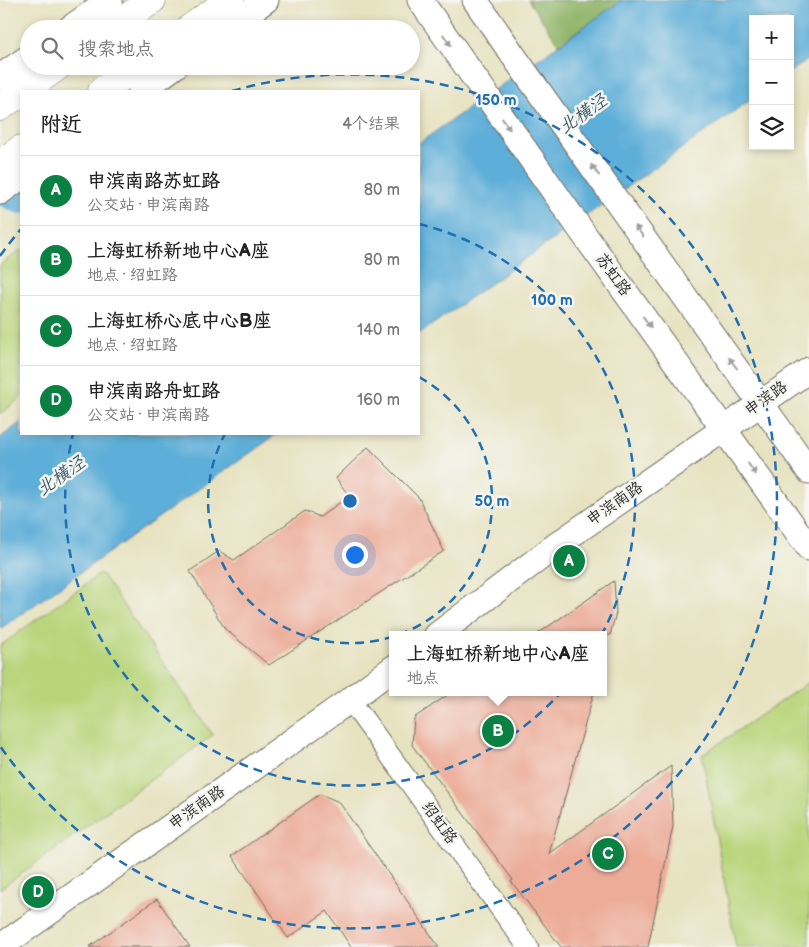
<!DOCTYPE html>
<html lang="zh">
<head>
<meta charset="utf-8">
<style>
	body { margin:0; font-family:"Balsamiq Sans","LXGW WenKai TC",sans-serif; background:#f6f6f6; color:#222 }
	.controls { position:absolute; right:15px; top:15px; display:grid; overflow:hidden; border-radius:0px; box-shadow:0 2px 8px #0003 }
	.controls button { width:45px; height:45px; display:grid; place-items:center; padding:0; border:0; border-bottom:1px solid #e0e0e0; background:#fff; color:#222; font:25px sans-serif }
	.you { position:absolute; left:354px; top:554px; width:18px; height:18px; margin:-12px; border:4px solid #fff; border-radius:50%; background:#1a73e8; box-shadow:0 0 0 8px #1a73e833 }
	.badge { display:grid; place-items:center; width:32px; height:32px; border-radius:50%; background:#0b8043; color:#fff; font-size:16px; font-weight:700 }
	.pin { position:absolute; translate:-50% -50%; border:2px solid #fff; box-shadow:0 1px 5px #0006 }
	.popup { position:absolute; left:389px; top:631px; width:218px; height:65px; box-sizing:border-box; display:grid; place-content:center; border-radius:0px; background:#fff; filter:drop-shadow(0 1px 4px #0005); font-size:16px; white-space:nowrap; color:#767676 }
	.popup b { font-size:19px; color:#222 }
	.popup::after { content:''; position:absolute; left:50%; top:100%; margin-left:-10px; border:10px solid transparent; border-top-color:#fff }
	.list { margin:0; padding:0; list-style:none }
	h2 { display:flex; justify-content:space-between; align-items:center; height:65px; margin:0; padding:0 20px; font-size:21px }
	h2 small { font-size:16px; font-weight:400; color:#767676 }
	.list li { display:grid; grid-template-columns:32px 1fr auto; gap:15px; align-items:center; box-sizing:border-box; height:70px; padding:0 20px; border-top:1px solid #e0e0e0 }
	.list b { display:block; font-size:19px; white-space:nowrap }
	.list p { margin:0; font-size:16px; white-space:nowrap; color:#767676 }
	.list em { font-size:16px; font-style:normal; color:#767676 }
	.icon { flex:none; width:28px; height:28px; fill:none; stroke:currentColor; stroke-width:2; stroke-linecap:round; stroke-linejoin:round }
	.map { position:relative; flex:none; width:809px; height:947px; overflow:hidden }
	.search { position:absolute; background:#fff; box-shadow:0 2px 8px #0003; left:20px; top:20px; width:400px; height:55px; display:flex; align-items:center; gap:12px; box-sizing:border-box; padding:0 18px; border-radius:28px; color:#767676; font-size:19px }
	.panel { position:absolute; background:#fff; box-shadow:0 2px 8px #0003; left:20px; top:90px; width:400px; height:345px; border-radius:0px }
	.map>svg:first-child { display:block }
	.green { fill:#b9d57b; stroke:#728053 }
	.forest { fill:#92b66b; stroke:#5e704b }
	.water { fill:#5daed8; stroke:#446c82 }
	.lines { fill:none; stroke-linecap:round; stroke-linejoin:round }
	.river { stroke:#5daed8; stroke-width:34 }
	.building { fill:#ecac98 }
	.minor-casing { stroke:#6d6b5f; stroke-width:22 }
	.major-casing { stroke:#6d6b5f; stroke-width:27 }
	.highway-casing { stroke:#6d6b5f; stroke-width:29 }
	.minor { stroke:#fff; stroke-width:20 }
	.major { stroke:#fff; stroke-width:25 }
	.highway { stroke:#fff; stroke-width:28 }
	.oneway { fill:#a0a0a0 }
	.ring { fill:none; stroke:#1f6fb2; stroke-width:2.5; stroke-dasharray:9 6 }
	.labels { text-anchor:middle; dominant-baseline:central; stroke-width:5; stroke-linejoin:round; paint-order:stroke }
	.street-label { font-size:16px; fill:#2b2b2b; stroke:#f6f6f2 }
	.water-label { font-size:18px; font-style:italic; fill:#3c5968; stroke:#f6f6f2 }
	.centre { fill:#1f6fb2; stroke:#f6f6f2; stroke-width:2.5 }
	.ring-label { font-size:15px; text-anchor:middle; font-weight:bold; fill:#1f6fb2; stroke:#f6f6f2; stroke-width:5; stroke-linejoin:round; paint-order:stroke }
</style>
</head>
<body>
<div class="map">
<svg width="809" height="947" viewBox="0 0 809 947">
	<rect width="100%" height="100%" fill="#f6f6f2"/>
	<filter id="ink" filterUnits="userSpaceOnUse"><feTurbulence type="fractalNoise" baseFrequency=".02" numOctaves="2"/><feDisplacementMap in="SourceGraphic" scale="10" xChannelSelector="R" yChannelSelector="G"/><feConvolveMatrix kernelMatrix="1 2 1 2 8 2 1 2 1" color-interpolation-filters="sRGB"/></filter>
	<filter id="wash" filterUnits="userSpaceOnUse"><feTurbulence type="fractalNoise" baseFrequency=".0096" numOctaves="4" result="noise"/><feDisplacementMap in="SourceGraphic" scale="20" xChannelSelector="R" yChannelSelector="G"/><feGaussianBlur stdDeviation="1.12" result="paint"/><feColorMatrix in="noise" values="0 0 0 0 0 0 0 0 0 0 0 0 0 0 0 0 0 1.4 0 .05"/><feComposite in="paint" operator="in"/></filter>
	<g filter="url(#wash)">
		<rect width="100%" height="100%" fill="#e7e2c0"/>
		<g class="green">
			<path d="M 21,250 L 21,398 L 0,414 L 0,265 Z"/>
			<path d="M 101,573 L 213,735 L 0,889 L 0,646 Z"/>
			<path d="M 809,682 L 809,947 L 736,947 L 702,755 Z"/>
		</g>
		<path class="forest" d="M 528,0 L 622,0 L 559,44 Z"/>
		<g class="water">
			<path d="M 622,0 L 809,0 L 809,59 L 790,72 L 790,19 L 753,19 L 753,98 L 419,334 L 419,143 Z"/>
			<path d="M 21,422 L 21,434 L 277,434 L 0,629 L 0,438 Z"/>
		</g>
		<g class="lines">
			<path class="river" d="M 0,187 L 21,197"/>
		</g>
		<g id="blocks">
			<g class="building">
				<path d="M 368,447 L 419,498 L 444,551 L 269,665 L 225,629 L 190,571 L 219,551 L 234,560 L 305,511 L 320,517 L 349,496 L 336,478 Z"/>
				<path d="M 614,581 L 616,613 L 610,635 L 536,635 Z"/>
				<path d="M 452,692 L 594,692 L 549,854 L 671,766 L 673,826 L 648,947 L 561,947 L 511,881 L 513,880 L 412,745 L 414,718 Z"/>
				<path d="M 320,794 L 339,802 L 439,947 L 351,947 L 327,911 L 288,938 L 232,856 Z"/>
				<path d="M 157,899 L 190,947 L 89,947 Z"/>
			</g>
		</g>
	</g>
	<g filter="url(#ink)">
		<use href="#blocks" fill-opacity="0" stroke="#6d6b5f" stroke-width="1"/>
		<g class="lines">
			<g class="minor-casing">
				<path id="minor" d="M 350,700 L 528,947"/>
			</g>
			<g class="major-casing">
				<g id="major">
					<path d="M 420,0 L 588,240 L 809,548"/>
					<path d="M 475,0 L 515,58 L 809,471"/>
					<path d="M 69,29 L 110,0"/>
					<path d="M 226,29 L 266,0"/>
					<path d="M 0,77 L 29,57"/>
					<path d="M 141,91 L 175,66"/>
					<path d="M 0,192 L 21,177"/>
					<path d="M 437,635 L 558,544 L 809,370"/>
					<path d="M 0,947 L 350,700 L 393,668"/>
				</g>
			</g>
			<g class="highway-casing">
				<g id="highway">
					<path d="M 111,29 L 152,0"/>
					<path d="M 189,29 L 230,0"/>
					<path d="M 23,91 L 58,66"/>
					<path d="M 102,91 L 137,66"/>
					<path d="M 0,107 L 21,92"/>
					<path d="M 0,164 L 21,149"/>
				</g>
			</g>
			<use href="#minor" class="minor"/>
			<use href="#major" class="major"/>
			<use href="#highway" class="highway"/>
		</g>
		<defs><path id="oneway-solid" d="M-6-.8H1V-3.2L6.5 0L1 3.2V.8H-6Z" transform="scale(1.25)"/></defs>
		<g class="oneway">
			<use href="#oneway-solid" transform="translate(447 40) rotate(55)"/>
			<use href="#oneway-solid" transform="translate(506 124) rotate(55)"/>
			<use href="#oneway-solid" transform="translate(595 170) rotate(-126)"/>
			<use href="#oneway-solid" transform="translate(639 231) rotate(-126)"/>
			<use href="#oneway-solid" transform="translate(647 322) rotate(54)"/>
			<use href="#oneway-solid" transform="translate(733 363) rotate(-126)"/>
			<use href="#oneway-solid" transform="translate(752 469) rotate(54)"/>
		</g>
	</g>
	<g class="ring">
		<path d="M419 377A142 142 0 1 1 225 434"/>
		<path d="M419 224A285 285 0 1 1 73 434"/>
		<path d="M0 256A427 427 0 0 1 21 229M232 91A427 427 0 1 1 0 746"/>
	</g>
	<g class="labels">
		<g class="street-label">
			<text transform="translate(613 275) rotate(54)">苏虹路</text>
			<text transform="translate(766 399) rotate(-35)">申滨路</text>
			<text transform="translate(615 504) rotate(-35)">申滨南路</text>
			<text transform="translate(197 808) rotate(-35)">申滨南路</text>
			<text transform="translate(439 823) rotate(54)">绍虹路</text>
		</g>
		<g class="water-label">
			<text transform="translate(583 114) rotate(-35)">北横泾</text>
			<text transform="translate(61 476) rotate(-35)">北横泾</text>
		</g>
	</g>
	<circle cx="350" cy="501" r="8" class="centre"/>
	<g class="ring-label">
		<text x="496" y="105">150 m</text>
		<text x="552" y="305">100 m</text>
		<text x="492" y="506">50 m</text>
	</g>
</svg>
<div class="controls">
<button>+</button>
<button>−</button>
<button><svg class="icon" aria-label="layers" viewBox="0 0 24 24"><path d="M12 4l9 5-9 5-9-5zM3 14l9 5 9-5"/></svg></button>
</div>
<div class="you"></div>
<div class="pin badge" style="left:569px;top:561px">A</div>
<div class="pin badge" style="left:498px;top:731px">B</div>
<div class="popup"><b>上海虹桥新地中心A座</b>地点</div>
<div class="pin badge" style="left:608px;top:854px">C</div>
<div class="pin badge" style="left:38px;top:892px">D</div>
<div class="search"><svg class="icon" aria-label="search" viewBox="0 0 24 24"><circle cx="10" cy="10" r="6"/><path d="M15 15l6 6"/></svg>搜索地点</div>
<section class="panel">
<h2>附近<small>4个结果</small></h2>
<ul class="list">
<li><span class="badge">A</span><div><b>申滨南路苏虹路</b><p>公交站 · 申滨南路</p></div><em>80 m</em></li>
<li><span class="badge">B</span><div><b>上海虹桥新地中心A座</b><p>地点 · 绍虹路</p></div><em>80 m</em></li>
<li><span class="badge">C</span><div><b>上海虹桥心底中心B座</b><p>地点 · 绍虹路</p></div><em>140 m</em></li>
<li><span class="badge">D</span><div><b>申滨南路舟虹路</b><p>公交站 · 申滨南路</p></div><em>160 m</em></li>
</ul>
</section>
</div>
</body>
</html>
